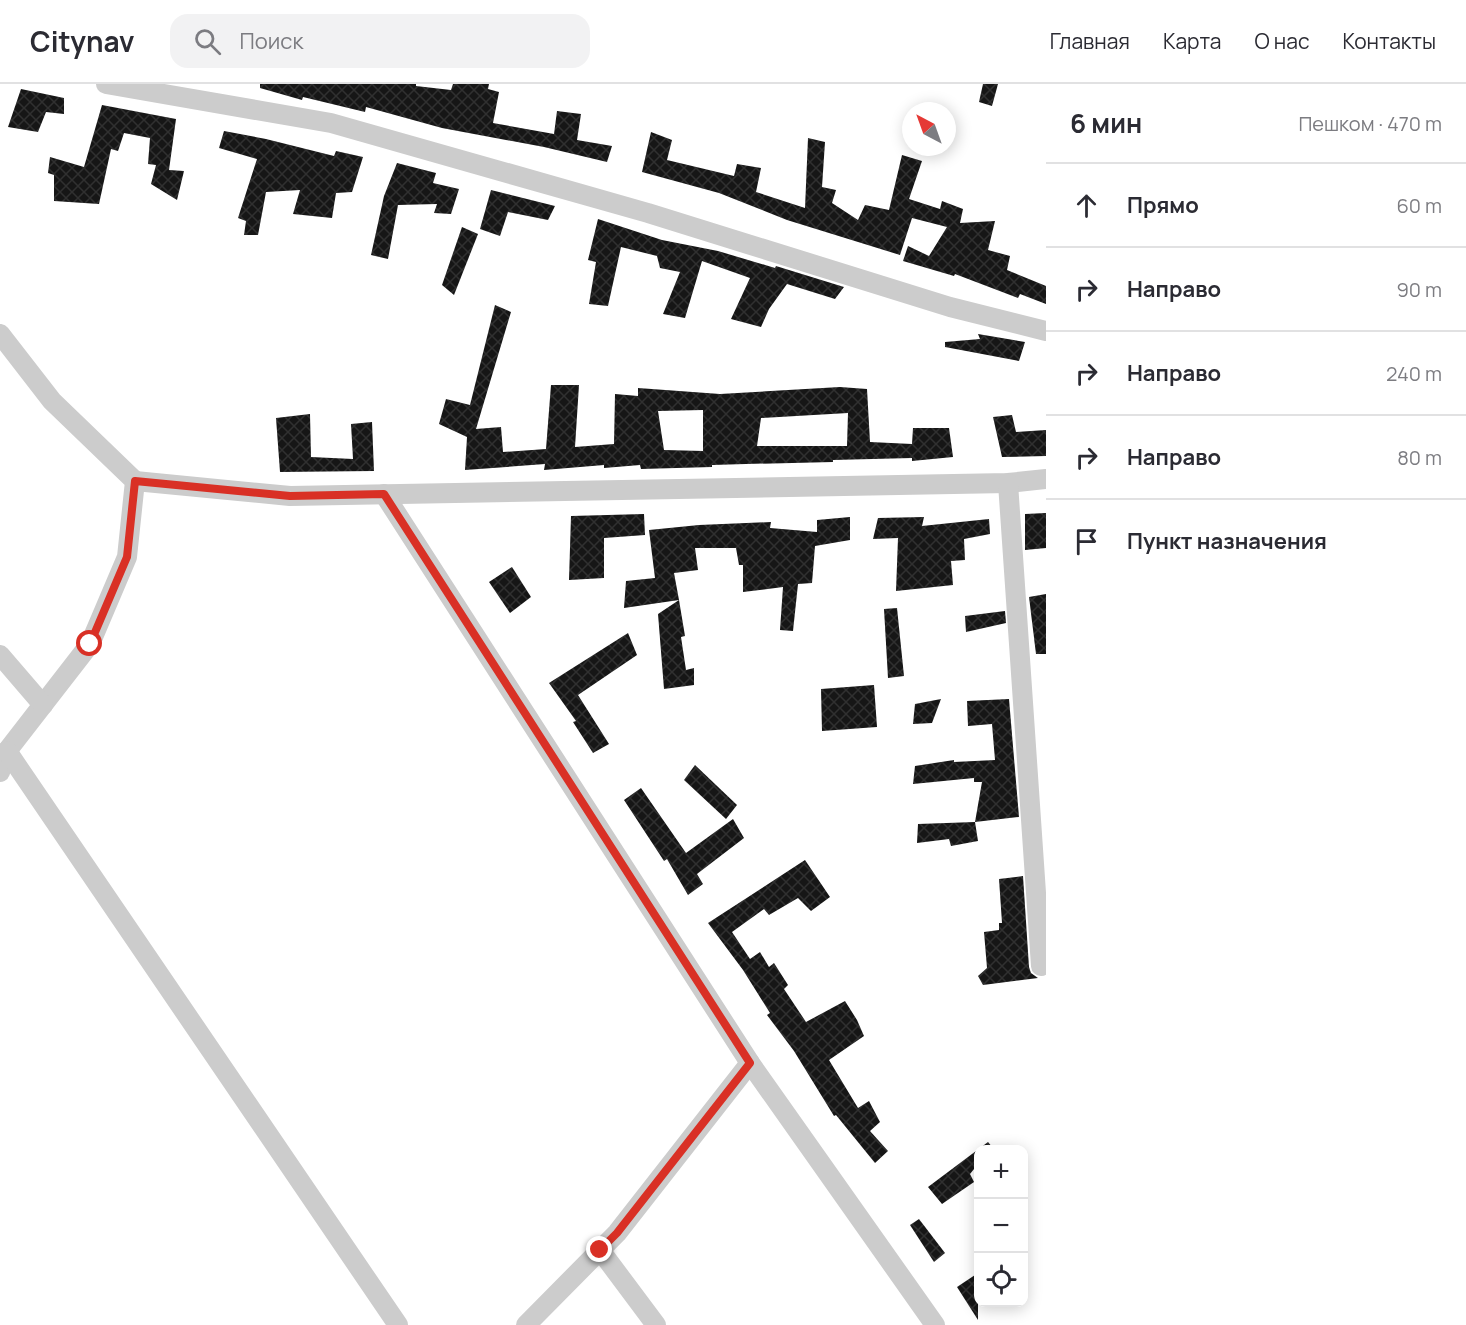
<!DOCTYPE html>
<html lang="ru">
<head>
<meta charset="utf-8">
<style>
	body { margin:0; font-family:Manrope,sans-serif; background:#f2f2f3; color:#2b2b33 }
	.controls { position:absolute; right:18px; bottom:18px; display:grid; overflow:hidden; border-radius:12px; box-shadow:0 3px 15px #0003 }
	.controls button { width:54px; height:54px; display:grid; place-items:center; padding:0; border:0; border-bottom:2px solid #e1e1e2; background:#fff; color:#2b2b33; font:30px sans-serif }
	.compass { position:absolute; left:902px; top:18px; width:54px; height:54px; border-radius:50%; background:#fff; box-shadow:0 3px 15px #0003; rotate:319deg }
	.stop { position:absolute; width:18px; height:18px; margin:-14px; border:4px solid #d93025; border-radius:50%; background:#fff }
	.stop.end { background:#d93025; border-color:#fff; box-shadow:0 2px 6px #0008 }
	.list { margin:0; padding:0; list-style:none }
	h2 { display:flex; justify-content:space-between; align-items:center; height:78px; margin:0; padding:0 24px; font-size:26px }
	h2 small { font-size:20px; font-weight:400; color:#7c7c81 }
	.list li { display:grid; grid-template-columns:39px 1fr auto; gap:18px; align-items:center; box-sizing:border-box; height:84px; padding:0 24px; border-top:2px solid #e1e1e2 }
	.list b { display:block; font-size:22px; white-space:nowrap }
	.list em { font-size:20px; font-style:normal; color:#7c7c81 }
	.icon { flex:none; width:33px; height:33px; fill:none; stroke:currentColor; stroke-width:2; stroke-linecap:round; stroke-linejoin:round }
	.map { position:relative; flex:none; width:1046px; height:1241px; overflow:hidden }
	header { display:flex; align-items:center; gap:36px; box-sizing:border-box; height:84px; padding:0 30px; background:#fff; border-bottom:2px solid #e1e1e2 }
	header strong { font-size:28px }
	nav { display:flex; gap:33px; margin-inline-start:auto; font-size:21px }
	.search { width:420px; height:54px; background:#f2f2f3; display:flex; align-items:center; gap:15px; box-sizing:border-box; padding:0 21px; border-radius:18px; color:#7c7c81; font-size:22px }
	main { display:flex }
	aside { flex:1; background:#fff }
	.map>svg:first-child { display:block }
	.building { fill:url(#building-cross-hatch); fill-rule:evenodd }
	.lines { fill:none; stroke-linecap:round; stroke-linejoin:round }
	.street { stroke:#ccc; stroke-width:20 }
	.route { stroke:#d93025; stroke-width:8 }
</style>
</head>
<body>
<header>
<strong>Citynav</strong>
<div class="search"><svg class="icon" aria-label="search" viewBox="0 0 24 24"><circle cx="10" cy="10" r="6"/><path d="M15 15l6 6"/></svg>Поиск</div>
<nav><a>Главная</a><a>Карта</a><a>О нас</a><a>Контакты</a></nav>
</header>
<main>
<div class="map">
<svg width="1046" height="1241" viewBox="0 0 1046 1241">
	<defs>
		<pattern id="building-cross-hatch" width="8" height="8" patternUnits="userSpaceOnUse" patternTransform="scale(1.5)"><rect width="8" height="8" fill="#161616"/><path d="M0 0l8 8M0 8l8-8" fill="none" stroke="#303030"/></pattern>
	</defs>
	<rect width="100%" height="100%" fill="#fff"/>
	<g class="building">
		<path d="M 260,0 L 416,0 L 416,2 L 451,6 L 453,0 L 489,0 L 488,5 L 499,8 L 493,39 L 554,50 L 557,27 L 581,30 L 577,56 L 612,62 L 607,78 L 544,63 L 442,44 L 366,23 L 365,28 L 303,13 L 302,16 L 260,4 Z"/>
		<path d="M 983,0 L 998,0 L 992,22 L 979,18 Z"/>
		<path d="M 21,5 L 64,14 L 64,30 L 46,28 L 38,48 L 8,43 Z"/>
		<path d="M 102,21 L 176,35 L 169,86 L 184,87 L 177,116 L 151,100 L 156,81 L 148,80 L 150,54 L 124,49 L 118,67 L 111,65 L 99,120 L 54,117 L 54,91 L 48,89 L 50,73 L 84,83 Z"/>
		<path d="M 224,47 L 266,55 L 334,72 L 336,67 L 363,73 L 352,108 L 336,109 L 332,134 L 293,130 L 300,106 L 266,108 L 258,151 L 244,151 L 246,137 L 238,134 L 257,75 L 219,64 Z"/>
		<path d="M 651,48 L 672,56 L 667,76 L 734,92 L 737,80 L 761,84 L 756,108 L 805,124 L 808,54 L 825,58 L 822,103 L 836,106 L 832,119 L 858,136 L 865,121 L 889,126 L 902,71 L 922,77 L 909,115 L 940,125 L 942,117 L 963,125 L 960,139 L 995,137 L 988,166 L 1010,172 L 1007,186 L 1046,202 L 1046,220 L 1020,210 L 1018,214 L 955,190 L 954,192 L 903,177 L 908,162 L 929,172 L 947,143 L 912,134 L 900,171 L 787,136 L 719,109 L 642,88 Z"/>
		<path d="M 397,79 L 436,89 L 433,99 L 459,105 L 451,130 L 434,129 L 437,120 L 398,121 L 388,175 L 371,171 L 384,112 Z"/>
		<path d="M 491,106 L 555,122 L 548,136 L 508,128 L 500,152 L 480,145 Z"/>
		<path d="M 598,135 L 662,156 L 718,167 L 775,184 L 776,182 L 844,203 L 835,215 L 787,200 L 769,225 L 761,243 L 731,235 L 750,194 L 702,177 L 685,234 L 663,230 L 680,188 L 660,184 L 657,172 L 621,163 L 608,222 L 589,220 L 596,178 L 588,176 Z"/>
		<path d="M 462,143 L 478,150 L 454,211 L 442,201 Z"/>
		<path d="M 495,221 L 511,228 L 476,345 L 501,343 L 503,368 L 546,365 L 551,301 L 579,301 L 575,363 L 614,360 L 615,310 L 638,312 L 638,304 L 720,310 L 840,303 L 867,305 L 870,358 L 912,360 L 913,344 L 949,344 L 953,373 L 912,377 L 912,374 L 833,376 L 833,378 L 746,380 L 712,381 L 712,383 L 641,385 L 640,381 L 604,384 L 604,381 L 544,386 L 545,380 L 465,386 L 467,353 L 439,340 L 446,315 L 470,321 ZM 703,326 L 703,367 L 664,366 L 658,327 ZM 848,329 L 847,362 L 757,362 L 761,334 Z"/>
		<path d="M 978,250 L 1025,258 L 1019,277 L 945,263 L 945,258 L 980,255 Z"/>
		<path d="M 310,330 L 311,373 L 353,375 L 351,340 L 372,338 L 374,387 L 280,388 L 276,334 Z"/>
		<path d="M 1012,331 L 1016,348 L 1046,346 L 1046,372 L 1002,373 L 993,333 Z"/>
		<path d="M 1046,429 L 1046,464 L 1025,466 L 1025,430 Z"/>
		<path d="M 644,430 L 645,451 L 604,454 L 604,494 L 569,496 L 571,432 Z"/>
		<path d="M 850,433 L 850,456 L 815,462 L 812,499 L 798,500 L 793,547 L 780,546 L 783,503 L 743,508 L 743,481 L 739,481 L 736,464 L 695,464 L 698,486 L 674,489 L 679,516 L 624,524 L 626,497 L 655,494 L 649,446 L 699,441 L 771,438 L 770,444 L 817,448 L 817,436 Z"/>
		<path d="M 924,433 L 922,442 L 989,435 L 990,450 L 964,455 L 965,476 L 951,477 L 953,501 L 896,507 L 898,454 L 873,455 L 878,434 Z"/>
		<path d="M 512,483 L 531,513 L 510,529 L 489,498 Z"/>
		<path d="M 1046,510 L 1046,570 L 1036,570 L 1029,513 Z"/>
		<path d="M 679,516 L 685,552 L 681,553 L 686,586 L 694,584 L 694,601 L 664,605 L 658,530 Z"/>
		<path d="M 897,524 L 904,592 L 888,594 L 884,525 Z"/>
		<path d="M 1005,527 L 1006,539 L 966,548 L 965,532 Z"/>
		<path d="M 628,549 L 637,571 L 578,611 L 609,660 L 593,669 L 573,638 L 576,637 L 549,599 Z"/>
		<path d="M 874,601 L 877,643 L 822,647 L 821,605 Z"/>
		<path d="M 941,615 L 932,639 L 913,640 L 915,620 Z"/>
		<path d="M 1009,615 L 1019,733 L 975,738 L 982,698 L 974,698 L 974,694 L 913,700 L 915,682 L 954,676 L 954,678 L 995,676 L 992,640 L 968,642 L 967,617 Z"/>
		<path d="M 695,681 L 737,721 L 726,735 L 684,696 Z"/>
		<path d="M 641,704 L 686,769 L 733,735 L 744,754 L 697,790 L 703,800 L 688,811 L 667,775 L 664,777 L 624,716 Z"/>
		<path d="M 975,738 L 978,757 L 951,762 L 949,755 L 917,759 L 918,740 Z"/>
		<path d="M 805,776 L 830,813 L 811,827 L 798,814 L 769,831 L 764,825 L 732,848 L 750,875 L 760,868 L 769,883 L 774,879 L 788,901 L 784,905 L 806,938 L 845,917 L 857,936 L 864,952 L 829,976 L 858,1024 L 869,1017 L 880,1038 L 870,1047 L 888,1067 L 875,1079 L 836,1031 L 834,1032 L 794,967 L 767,931 L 770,929 L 743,886 L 708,839 Z"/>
		<path d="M 1023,792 L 1029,883 L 1031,889 L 1038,894 L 983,901 L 978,892 L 987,884 L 984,848 L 999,846 L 999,839 L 1002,839 L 999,795 Z"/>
		<path d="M 988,1058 L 993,1064 L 978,1065 L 978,1080 L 970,1090 L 974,1098 L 942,1120 L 928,1103 Z"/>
		<path d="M 919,1135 L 945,1169 L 934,1178 L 910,1141 Z"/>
		<path d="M 978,1189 L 978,1236 L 957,1203 Z"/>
	</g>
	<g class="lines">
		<g class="street">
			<path d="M 106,0 L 331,39 L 648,129 L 950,223 L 1046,247"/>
			<path d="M 0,250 L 52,317 L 135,397 L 127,473 L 90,560 L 7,667 L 0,688"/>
			<path d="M 135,397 L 290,412 L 1008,399 L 1046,395"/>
			<path d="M 1008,399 L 1041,882"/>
			<path d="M 384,410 L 750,979 L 935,1241"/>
			<path d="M 0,571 L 43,621"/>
			<path d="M 7,667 L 398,1241"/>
			<path d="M 600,1166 L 656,1241"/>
			<path d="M 526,1241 L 617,1149 L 750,979"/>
		</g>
	</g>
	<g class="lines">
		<path class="route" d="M 90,560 L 127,473 L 135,397 L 290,412 L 384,410 L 750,979 L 617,1149 L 600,1166"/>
	</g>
</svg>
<div class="controls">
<button>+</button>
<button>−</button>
<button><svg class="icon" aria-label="locate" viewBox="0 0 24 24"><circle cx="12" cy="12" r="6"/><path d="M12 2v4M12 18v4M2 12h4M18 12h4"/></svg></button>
</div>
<svg class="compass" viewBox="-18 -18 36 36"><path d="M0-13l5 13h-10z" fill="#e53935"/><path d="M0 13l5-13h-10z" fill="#7c7c81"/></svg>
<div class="stop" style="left:90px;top:560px"></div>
<div class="stop end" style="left:600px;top:1166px"></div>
</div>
<aside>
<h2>6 мин<small>Пешком · 470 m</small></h2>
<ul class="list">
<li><svg class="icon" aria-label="ahead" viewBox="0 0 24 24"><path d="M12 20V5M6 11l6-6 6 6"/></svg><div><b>Прямо</b></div><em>60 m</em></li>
<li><svg class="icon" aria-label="right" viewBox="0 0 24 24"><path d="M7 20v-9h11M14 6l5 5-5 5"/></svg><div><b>Направо</b></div><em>90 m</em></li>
<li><svg class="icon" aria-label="right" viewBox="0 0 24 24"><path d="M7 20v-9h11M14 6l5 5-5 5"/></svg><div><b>Направо</b></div><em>240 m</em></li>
<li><svg class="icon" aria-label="right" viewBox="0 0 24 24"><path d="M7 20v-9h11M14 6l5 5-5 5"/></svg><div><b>Направо</b></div><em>80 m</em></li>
<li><svg class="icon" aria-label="arrive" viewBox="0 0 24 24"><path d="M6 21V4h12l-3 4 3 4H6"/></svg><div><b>Пункт назначения</b></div></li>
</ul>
</aside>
</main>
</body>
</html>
